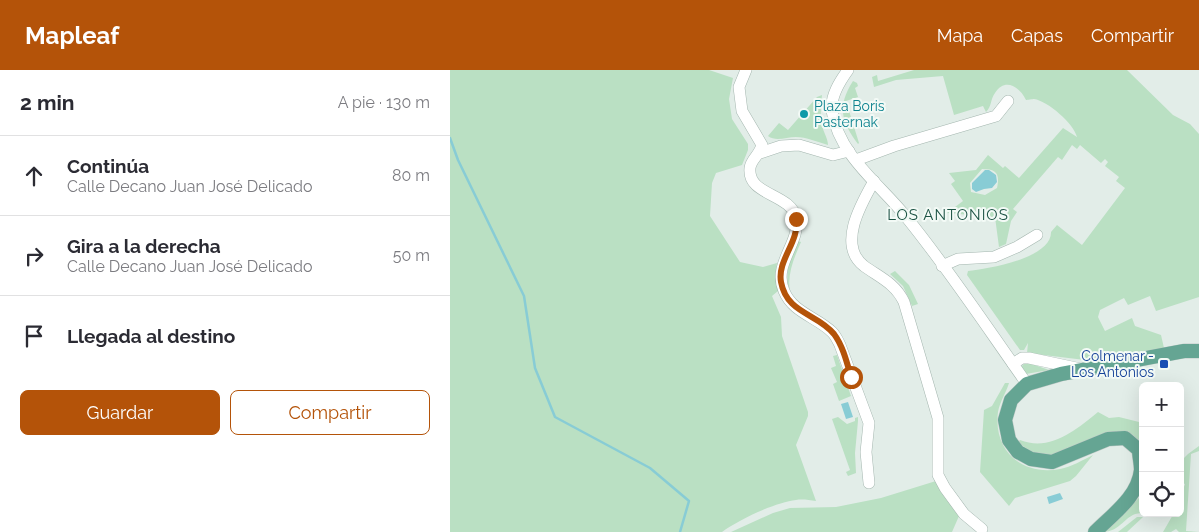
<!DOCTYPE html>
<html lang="es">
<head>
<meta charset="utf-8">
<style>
	body { margin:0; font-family:Raleway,sans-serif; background:#f2f2f3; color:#2b2b33 }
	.controls { position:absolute; right:15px; bottom:15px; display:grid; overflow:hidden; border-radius:8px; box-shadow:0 5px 20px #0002 }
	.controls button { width:45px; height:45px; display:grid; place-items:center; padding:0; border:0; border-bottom:1px solid #e1e1e2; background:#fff; color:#2b2b33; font:25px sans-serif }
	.stop { position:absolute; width:15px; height:15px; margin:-11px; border:4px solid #b45309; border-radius:50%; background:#fff }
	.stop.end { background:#b45309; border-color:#fff; box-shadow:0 1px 5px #0008 }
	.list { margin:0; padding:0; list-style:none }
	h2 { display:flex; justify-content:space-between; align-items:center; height:65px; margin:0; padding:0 20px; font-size:21px }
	h2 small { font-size:16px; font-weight:400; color:#7c7c81 }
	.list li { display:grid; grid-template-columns:32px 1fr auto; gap:15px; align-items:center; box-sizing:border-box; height:80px; padding:0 20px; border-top:1px solid #e1e1e2 }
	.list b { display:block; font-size:19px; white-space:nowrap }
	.list p { margin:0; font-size:16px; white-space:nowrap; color:#7c7c81 }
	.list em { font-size:16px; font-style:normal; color:#7c7c81 }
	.actions { display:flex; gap:10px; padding:15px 20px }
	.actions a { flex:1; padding:11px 0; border:1px solid #b45309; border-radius:8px; text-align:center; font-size:18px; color:#b45309 }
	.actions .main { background:#b45309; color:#fff }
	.icon { flex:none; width:28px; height:28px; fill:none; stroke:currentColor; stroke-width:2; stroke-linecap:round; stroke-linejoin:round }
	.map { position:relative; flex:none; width:749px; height:462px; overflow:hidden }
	header { display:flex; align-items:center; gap:30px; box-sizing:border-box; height:70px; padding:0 25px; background:#b45309; color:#fff }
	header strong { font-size:24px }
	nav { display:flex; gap:28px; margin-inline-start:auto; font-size:18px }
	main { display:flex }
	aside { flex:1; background:#fff }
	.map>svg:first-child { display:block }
	.green { fill:#bae0c3; fill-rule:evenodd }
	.water { fill:#88ccd5 }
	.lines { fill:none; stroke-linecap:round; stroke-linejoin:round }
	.stream { stroke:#88ccd5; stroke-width:2.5 }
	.minor-casing { stroke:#a4b6af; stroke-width:12 }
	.major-casing { stroke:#c1cac7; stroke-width:15 }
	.minor { stroke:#fff; stroke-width:11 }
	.major { stroke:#65a593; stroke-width:14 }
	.route { stroke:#b45309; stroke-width:6 }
	.culture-dot { fill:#0f9aa8; stroke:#f3faf6; stroke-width:2 }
	.transit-dot { fill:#1a4fb4; stroke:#f3faf6; stroke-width:2 }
	.labels { text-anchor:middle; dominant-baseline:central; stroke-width:4; stroke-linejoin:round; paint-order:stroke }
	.culture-label { font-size:14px; fill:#0d838f; stroke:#f3faf6; text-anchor:start }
	.transit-label { font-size:14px; fill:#164399; stroke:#f3faf6; text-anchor:end }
	.neighbourhood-label { font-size:15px; letter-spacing:1px; fill:#1c5344; stroke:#f3faf6 }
</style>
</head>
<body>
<header>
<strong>Mapleaf</strong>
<nav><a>Mapa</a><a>Capas</a><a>Compartir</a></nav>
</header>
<main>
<aside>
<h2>2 min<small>A pie · 130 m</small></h2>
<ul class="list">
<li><svg class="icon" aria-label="ahead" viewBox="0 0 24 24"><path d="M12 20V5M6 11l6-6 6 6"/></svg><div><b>Continúa</b><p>Calle Decano Juan José Delicado</p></div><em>80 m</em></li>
<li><svg class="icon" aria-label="right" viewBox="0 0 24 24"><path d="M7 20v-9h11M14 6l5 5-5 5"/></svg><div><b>Gira a la derecha</b><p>Calle Decano Juan José Delicado</p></div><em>50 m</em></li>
<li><svg class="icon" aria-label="arrive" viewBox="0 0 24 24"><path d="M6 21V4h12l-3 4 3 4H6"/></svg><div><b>Llegada al destino</b></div></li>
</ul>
<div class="actions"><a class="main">Guardar</a><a>Compartir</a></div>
</aside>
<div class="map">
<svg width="749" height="462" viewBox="0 0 749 462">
	<rect width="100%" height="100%" fill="#e2ede8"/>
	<g class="green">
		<path d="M 0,0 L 259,0 L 283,8 L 279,29 L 282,49 L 298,74 L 298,80 L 292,95 L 266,103 L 262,113 L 260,146 L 290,192 L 313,197 L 327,193 L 325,207 L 328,221 L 322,226 L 331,247 L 332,266 L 358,342 L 358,346 L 346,375 L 366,431 C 359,430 352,429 346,430 C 326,432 288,450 272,462 L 0,462 Z"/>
		<path d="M 464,0 L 677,0 L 723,45 L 740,54 L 749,64 L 749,227 L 706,241 L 700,226 L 678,235 L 674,228 L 650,240 L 648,247 L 655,261 L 682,248 L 685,256 L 711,265 L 714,278 L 635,290 L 577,283 L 578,273 L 574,280 L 570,280 L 517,205 L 518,201 C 538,199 602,188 601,162 L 607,155 L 632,175 L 675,118 L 666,111 L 669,107 L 655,96 L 658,92 L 655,89 L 651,93 L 630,75 L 627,79 L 622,75 L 612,90 L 608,87 L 563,139 L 567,142 L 561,151 L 556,174 L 549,177 L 545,147 L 497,143 L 513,131 L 501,114 L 505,111 L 499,103 L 526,100 L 538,85 L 553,98 L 555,96 L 569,108 L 613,58 L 627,67 C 624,54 598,31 584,29 C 583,29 577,30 576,30 C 570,17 555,7 545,23 C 540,30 542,36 536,42 L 533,36 L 504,45 L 493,6 L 446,10 L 424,17 L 422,7 L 427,5 L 428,11 ZM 532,99 C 547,99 550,104 547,118 L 535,125 L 521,122 L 520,113 Z"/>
		<path d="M 403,11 L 407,13 L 408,16 L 405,18 L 408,27 L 396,31 L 409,73 L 408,74 C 391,51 387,36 403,11 Z"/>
		<path d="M 372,25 C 371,35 370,46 372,55 C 373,62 378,68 378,75 C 368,72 356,67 346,67 C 336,67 326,72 318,66 L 329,53 L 338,60 L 367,27 Z"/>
		<path d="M 348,171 L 351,172 C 344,188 337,204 340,221 C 333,203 341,188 348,171 Z"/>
		<path d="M 445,201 L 459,215 L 468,234 L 462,236 L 453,216 L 440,204 Z"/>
		<path d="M 387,285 L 401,326 L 389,331 L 383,314 L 387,312 L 381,298 L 386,296 L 383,286 Z"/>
		<path d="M 576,292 L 599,300 L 576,304 L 571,297 Z"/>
		<path d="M 555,313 L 559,313 C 556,323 550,331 548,342 C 543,381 572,406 610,399 C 621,397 633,390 643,385 L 626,406 L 620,411 L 565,428 L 559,436 L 530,402 L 534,340 L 542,336 Z"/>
		<path d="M 648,342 L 659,348 L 669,347 L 693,353 L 693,373 C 688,370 683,364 677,362 C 672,360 667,362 662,363 C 627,369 602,402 568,372 L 570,370 C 600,382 626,360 648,342 Z"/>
		<path d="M 388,347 L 397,354 L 405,351 L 405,348 L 408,347 L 408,351 L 405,383 L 406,403 L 398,406 L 396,402 L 400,400 L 382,349 Z"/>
		<path d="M 749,376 L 749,381 L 741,384 L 736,461 L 749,462 L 729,462 L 726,459 L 721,462 L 713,462 L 724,443 L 730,443 L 730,428 L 735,414 L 730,412 L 730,392 L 738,384 Z"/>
		<path d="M 486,411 L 509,446 L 502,462 L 281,462 L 323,443 L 340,438 L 386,437 L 431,428 Z"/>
		<path d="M 693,422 L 693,441 L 691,443 C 674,444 672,462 652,462 L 690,427 Z"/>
		<path d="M 687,447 L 693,447 L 677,462 L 668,462 Z"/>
	</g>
	<g class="water">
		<path d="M 535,100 L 539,100 L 546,105 L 547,112 L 542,118 L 534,119 L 526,122 L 522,119 L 522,113 Z"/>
		<path d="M 398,332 L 403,347 L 396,349 L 391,334 Z"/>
		<path d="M 610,423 L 613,429 L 599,434 L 597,427 Z"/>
	</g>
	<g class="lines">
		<path class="stream" d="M 0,68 L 8,90 L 74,226 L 85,298 L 105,347 L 200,398 L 239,431 L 230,462"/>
		<g class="minor-casing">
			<g id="minor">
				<path d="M 296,0 L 289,17 L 292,41 L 312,75 C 309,86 301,89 300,98 C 297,126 341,123 346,148 C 351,173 322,194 334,221 C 343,243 367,247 382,262 C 386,266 388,271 390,275 L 419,353 L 416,382 L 419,413"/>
				<path d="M 398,0 C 390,11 380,26 382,41 C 389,86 431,115 457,148 C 500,201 538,259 577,314"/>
				<path d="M 310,83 L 331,76 L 349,75 L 383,85 L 399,81"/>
				<path d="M 406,90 L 444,76 L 546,46 L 558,31"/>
				<path d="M 424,111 C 411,134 387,175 414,196 C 429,207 445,213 454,232 L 488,348 L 488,405 L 495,418 L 514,444 L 532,459"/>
				<path d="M 492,196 L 508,189 L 544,187 L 567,177 L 587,165"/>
				<path d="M 563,294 L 572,288 L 579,288 L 631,299"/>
			</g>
		</g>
		<g class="major-casing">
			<path id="major" d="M 645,462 C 663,444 688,427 691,400 C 691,393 689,386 689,380 L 675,368 L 658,369 L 602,392 L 581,389 L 568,382 L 559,370 L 555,350 L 561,330 L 577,314 L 611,304 L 734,281 L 749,281"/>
		</g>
		<use href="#minor" class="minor"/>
		<use href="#major" class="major"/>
	</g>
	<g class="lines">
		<path class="route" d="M 346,149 C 350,171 327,190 331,212 C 337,244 367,243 384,264 C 393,276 397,293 401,307"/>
	</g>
	<circle class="culture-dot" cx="354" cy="44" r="5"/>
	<rect class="transit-dot" x="709" y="289" width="10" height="10" rx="2.5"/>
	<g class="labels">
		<g class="culture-label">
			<text x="364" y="36">Plaza Boris<tspan x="364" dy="16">Pasternak</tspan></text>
		</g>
		<g class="transit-label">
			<text x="704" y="286">Colmenar -<tspan x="704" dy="16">Los Antonios</tspan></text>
		</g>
		<g class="neighbourhood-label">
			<text x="498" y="145">LOS ANTONIOS</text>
		</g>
	</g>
</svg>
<div class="controls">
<button>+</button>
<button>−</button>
<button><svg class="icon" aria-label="locate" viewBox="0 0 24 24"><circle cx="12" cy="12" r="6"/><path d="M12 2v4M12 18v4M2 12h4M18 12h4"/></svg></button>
</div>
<div class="stop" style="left:401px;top:307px"></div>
<div class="stop end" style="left:346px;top:149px"></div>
</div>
</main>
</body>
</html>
